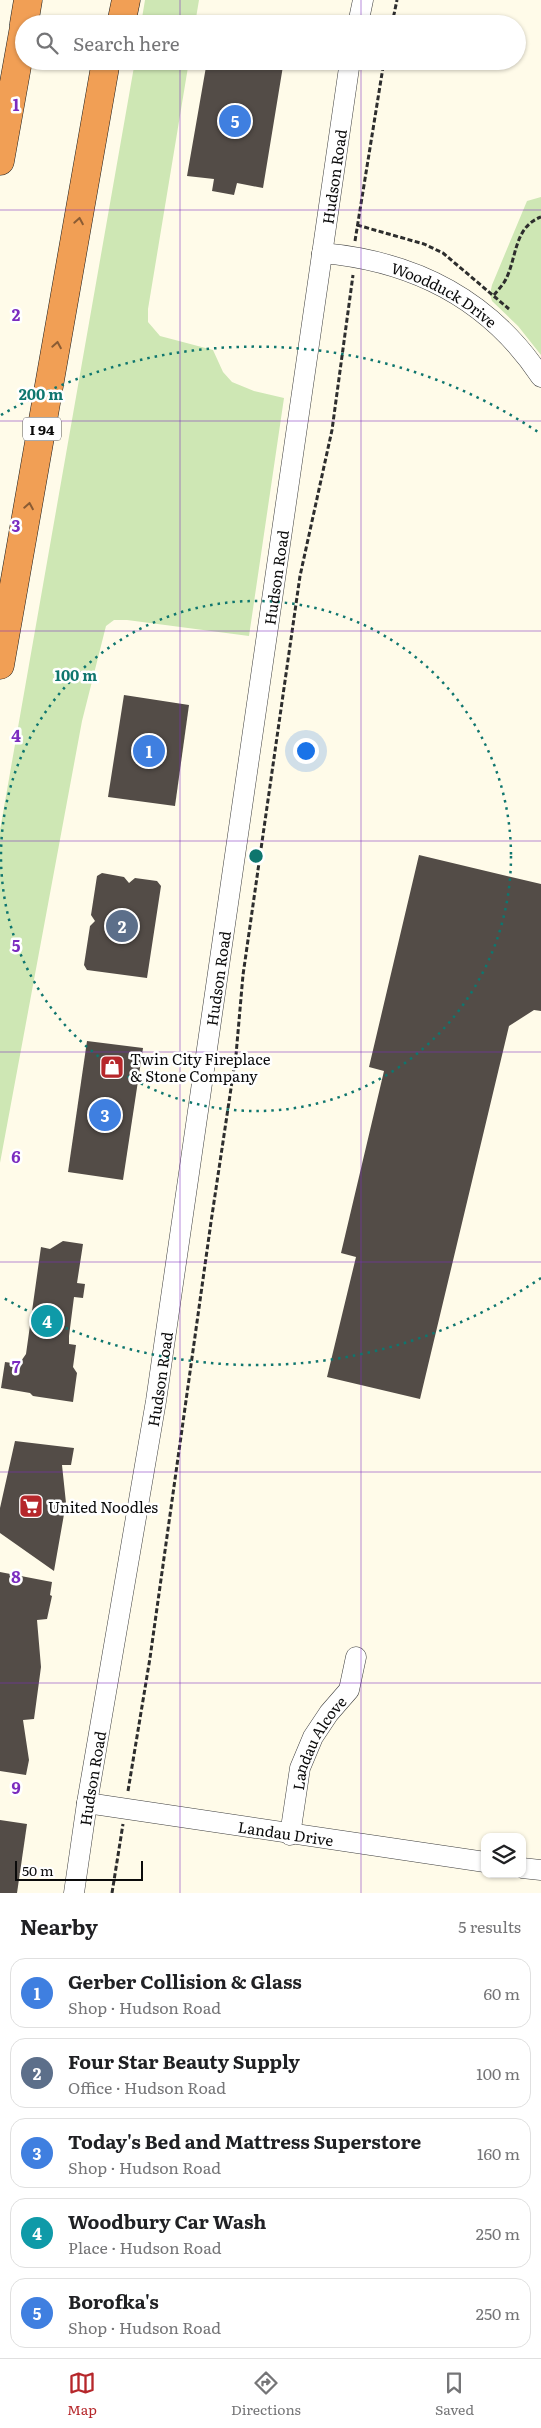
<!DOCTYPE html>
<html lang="en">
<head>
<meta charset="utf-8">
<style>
	body { margin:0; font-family:Literata,serif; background:#f2f2f2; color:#202124 }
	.controls { position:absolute; right:15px; bottom:15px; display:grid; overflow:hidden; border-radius:10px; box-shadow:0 1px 4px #0004 }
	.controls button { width:45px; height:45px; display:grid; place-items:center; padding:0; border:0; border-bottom:1px solid #e0e0e0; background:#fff; color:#202124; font:25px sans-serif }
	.scale { position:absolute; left:15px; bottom:12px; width:128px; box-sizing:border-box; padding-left:5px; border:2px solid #0b0b0b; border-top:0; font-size:14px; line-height:18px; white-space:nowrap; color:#0b0b0b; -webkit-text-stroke:4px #fff; paint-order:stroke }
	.you { position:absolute; left:305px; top:750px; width:18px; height:18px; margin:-12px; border:4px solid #fff; border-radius:50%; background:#1a73e8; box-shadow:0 0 0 8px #1a73e833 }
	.badge { display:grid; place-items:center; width:32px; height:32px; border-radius:50%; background:#b6272b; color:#fff; font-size:16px; font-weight:700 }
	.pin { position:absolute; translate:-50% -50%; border:2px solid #fff; box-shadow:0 1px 5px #0006 }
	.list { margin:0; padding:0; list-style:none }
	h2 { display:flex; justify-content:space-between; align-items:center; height:65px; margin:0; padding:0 20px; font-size:21px }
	h2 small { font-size:16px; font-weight:400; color:#757577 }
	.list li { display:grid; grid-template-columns:32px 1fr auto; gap:15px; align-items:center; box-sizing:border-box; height:70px; margin:0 10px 10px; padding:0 10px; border:1px solid #e0e0e0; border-radius:15px }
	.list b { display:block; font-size:19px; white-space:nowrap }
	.list p { margin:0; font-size:16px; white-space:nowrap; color:#757577 }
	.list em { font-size:16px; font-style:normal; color:#757577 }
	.icon { flex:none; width:28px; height:28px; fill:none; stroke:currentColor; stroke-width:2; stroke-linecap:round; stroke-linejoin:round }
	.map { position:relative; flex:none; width:541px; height:1893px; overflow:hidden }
	.search { position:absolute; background:#fff; box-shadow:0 1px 4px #0004; left:15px; right:15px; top:15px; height:55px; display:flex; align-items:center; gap:12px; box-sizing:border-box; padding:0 18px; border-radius:28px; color:#757577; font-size:19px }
	.sheet { height:465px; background:#fff }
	nav { display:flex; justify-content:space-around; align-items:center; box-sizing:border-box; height:70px; border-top:1px solid #e0e0e0; background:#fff; font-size:14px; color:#757577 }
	nav a { display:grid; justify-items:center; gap:2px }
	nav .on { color:#b6272b }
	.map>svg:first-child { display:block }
	.green { fill:#cee7b4 }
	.building { fill:#534c47 }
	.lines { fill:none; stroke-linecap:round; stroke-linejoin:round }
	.minor-casing { stroke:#3e3e3e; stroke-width:21 }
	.highway-casing { stroke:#1c1c1c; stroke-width:29 }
	.path { stroke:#2d2d2d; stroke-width:3; stroke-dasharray:5 2.5; stroke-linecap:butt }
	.minor { stroke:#fff; stroke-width:20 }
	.highway { stroke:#f19f55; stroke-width:28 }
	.oneway { stroke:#8a5c34 }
	.grid { fill:none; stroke:#7b2cbf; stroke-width:1; stroke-opacity:0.55 }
	.ring { fill:none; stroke:#0f766e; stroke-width:2.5; stroke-dasharray:2.5 5 }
	.labels { text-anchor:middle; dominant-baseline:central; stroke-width:5; stroke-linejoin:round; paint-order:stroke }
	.shield { fill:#fff; stroke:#545454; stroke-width:1 }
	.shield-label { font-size:14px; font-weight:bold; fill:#0b0b0b }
	.street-label { font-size:15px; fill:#0b0b0b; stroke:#fff }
	.poi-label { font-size:15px; fill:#0b0b0b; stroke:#fff; text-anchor:start }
	.grid-label { font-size:16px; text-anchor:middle; font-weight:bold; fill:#7b2cbf; stroke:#fff; stroke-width:5; stroke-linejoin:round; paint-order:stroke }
	.centre { fill:#0f766e; stroke:#fff; stroke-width:2.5 }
	.ring-label { font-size:15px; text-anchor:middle; font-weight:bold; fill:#0f766e; stroke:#fff; stroke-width:5; stroke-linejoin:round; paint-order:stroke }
</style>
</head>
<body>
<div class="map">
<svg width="541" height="1893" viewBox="0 0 541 1893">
	<rect width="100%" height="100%" fill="#fffbe9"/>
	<g class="green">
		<path d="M 145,0 L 199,0 L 195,24 L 141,24 Z"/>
		<path d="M 135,61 L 189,61 L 148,309 L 148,322 L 160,336 L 213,350 L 223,372 L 232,382 L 254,391 L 284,398 L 249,636 L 127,620 L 114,620 L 106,626 L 82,721 L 0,1163 L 0,830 Z"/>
		<path d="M 541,197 L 541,355 L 518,326 L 492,301 L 490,294 L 492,285 L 527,201 Z"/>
	</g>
	<g class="building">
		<path d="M 207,61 L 252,61 L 283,66 L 263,188 L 237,183 L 234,195 L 212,191 L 214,179 L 187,176 Z"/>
		<path d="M 124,695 L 189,705 L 175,806 L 108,797 Z"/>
		<path d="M 419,855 L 541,884 L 541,1011 L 534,1010 L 509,1026 L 420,1399 L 327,1377 L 356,1257 L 341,1253 L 384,1071 L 369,1067 Z"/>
		<path d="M 102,873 L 124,877 L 129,883 L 135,878 L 157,881 L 161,886 L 147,978 L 87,970 L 84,965 L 90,926 L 95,921 L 91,915 L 97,876 Z"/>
		<path d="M 87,1041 L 143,1048 L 123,1180 L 68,1172 Z"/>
		<path d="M 63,1241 L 83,1244 L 77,1283 L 85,1284 L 83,1298 L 74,1297 L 69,1336 L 69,1344 L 76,1345 L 73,1367 L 77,1373 L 73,1402 L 33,1396 L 30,1393 L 1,1388 L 5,1362 L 19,1364 L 26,1354 L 41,1247 L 50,1249 Z"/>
		<path d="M 15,1441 L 74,1448 L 71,1465 L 62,1465 L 66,1503 L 54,1571 L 0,1533 L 0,1508 Z"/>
		<path d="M 0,1572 L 52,1582 L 50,1595 L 52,1596 L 47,1619 L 37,1620 L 41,1667 L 34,1719 L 23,1720 L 29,1760 L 26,1775 L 0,1771 Z"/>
		<path d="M 0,1820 L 27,1824 L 17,1893 L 0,1893 Z"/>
	</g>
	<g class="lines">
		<g class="minor-casing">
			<g id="minor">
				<path d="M 358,24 L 363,0"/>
				<path id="s1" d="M 322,253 C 414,261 490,300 541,377"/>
				<path id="s2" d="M 87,1803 L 485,1862"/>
				<path id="s3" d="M 290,1835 L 300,1768 L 313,1737 L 329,1713 L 349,1690 L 356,1657"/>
				<path d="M 522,1868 L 541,1870"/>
				<path id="s4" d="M 74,1893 L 87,1803 L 156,1401 L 350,61"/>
			</g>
		</g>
		<g class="highway-casing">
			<g id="highway">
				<path d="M 24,24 L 28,0"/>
				<path d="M 121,24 L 126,0"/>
				<path d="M 0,161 L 24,27"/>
				<path d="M 0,665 L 106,61"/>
			</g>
		</g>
		<g class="path">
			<path d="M 392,24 L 397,0"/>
			<path d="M 357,225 L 424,244 L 443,253 L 509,309"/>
			<path d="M 355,241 L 384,61"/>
			<path d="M 494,295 C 498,290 503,285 506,279 C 517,257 514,227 541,217"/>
			<path d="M 128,1791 L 150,1658 L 211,1222 L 236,1055 L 243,975 L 300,576 L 332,430 L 353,275"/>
			<path d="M 112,1893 L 123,1824"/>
		</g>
		<use href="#minor" class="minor"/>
		<use href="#highway" class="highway"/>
	</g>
	<defs><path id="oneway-chevron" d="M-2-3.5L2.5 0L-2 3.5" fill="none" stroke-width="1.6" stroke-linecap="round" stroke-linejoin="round" transform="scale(1.25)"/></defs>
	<g class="oneway">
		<use href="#oneway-chevron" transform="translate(79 221) rotate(-80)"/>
		<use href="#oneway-chevron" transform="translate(57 345) rotate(-80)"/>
		<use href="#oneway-chevron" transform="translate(29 506) rotate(-80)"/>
	</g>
	<path class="grid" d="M 180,0 L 180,24M 361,0 L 361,24M 180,61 L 180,1893M 361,61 L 361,1893M 0,210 L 541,210M 0,421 L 541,421M 0,631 L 541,631M 0,841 L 541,841M 0,1052 L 541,1052M 0,1262 L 541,1262M 0,1472 L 541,1472M 0,1683 L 541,1683"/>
	<g class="ring">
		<circle cx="256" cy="856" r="255"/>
		<path d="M541 1278A509 509 0 0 1 2 1297M1 415A509 509 0 0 1 541 434"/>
	</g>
	<defs>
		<g id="shop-square" transform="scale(1.25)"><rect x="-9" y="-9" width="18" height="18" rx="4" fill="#b6272b" stroke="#fff"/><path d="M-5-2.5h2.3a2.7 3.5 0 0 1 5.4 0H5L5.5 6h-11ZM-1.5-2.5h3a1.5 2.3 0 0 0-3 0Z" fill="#fff"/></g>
		<g id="supermarket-square" transform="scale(1.25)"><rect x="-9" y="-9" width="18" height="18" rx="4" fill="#b6272b" stroke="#fff"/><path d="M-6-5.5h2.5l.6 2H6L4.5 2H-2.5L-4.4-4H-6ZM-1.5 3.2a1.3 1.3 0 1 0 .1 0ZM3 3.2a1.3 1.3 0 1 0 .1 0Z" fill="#fff"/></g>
	</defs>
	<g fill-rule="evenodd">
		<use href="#shop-square" x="112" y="1067"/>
		<use href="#supermarket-square" x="31" y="1506"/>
	</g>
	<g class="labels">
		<rect class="shield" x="23" y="417.5" width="38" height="23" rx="4"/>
		<g class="shield-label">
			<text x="42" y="429">I 94</text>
		</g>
		<g class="street-label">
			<text stroke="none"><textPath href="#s4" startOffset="1736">Hudson Road</textPath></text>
			<text stroke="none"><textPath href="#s1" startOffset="131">Woodduck Drive</textPath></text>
			<text stroke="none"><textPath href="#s4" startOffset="1331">Hudson Road</textPath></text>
			<text stroke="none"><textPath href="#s4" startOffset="926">Hudson Road</textPath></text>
			<text stroke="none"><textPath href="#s4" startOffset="521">Hudson Road</textPath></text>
			<text stroke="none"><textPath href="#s3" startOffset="98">Landau Alcove</textPath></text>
			<text stroke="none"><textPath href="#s4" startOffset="116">Hudson Road</textPath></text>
			<text stroke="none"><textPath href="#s2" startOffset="201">Landau Drive</textPath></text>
		</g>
		<g class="poi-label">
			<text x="130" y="1058">Twin City Fireplace<tspan x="130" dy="17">&amp; Stone Company</tspan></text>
			<text x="48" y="1506">United Noodles</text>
		</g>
	</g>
	<g class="grid-label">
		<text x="16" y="111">1</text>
		<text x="16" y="321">2</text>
		<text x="16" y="532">3</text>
		<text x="16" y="742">4</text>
		<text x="16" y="952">5</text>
		<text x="16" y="1163">6</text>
		<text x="16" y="1373">7</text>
		<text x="16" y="1583">8</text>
		<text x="16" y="1794">9</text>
	</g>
	<circle cx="256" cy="856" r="8" class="centre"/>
	<g class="ring-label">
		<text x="41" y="400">200 m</text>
		<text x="76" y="681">100 m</text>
	</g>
</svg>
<div class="controls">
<button><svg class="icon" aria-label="layers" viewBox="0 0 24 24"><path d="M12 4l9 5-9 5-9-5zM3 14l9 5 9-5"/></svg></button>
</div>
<div class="scale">50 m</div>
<div class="you"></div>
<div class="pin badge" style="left:149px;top:751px;background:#3f7fe0">1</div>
<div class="pin badge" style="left:122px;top:926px;background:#5c6f8a">2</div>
<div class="pin badge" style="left:105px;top:1115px;background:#3f7fe0">3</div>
<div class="pin badge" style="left:47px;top:1321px;background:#0f9aa8">4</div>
<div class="pin badge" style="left:235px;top:121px;background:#3f7fe0">5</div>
<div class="search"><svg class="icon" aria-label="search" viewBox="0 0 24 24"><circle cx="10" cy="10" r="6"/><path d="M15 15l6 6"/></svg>Search here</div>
</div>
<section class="sheet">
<h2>Nearby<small>5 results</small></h2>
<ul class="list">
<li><span class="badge" style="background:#3f7fe0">1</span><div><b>Gerber Collision &amp; Glass</b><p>Shop · Hudson Road</p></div><em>60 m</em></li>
<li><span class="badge" style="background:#5c6f8a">2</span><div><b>Four Star Beauty Supply</b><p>Office · Hudson Road</p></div><em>100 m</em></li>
<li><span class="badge" style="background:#3f7fe0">3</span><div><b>Today's Bed and Mattress Superstore</b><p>Shop · Hudson Road</p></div><em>160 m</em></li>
<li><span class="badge" style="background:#0f9aa8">4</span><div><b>Woodbury Car Wash</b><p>Place · Hudson Road</p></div><em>250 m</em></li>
<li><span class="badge" style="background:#3f7fe0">5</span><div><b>Borofka's</b><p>Shop · Hudson Road</p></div><em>250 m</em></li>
</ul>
</section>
<nav>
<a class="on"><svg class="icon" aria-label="map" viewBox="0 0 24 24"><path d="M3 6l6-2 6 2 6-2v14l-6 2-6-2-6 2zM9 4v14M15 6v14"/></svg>Map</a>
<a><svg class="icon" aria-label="directions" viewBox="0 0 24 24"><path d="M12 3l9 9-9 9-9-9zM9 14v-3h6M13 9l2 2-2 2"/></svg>Directions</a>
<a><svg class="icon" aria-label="saved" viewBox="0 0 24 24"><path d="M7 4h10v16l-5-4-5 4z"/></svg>Saved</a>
</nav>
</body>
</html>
